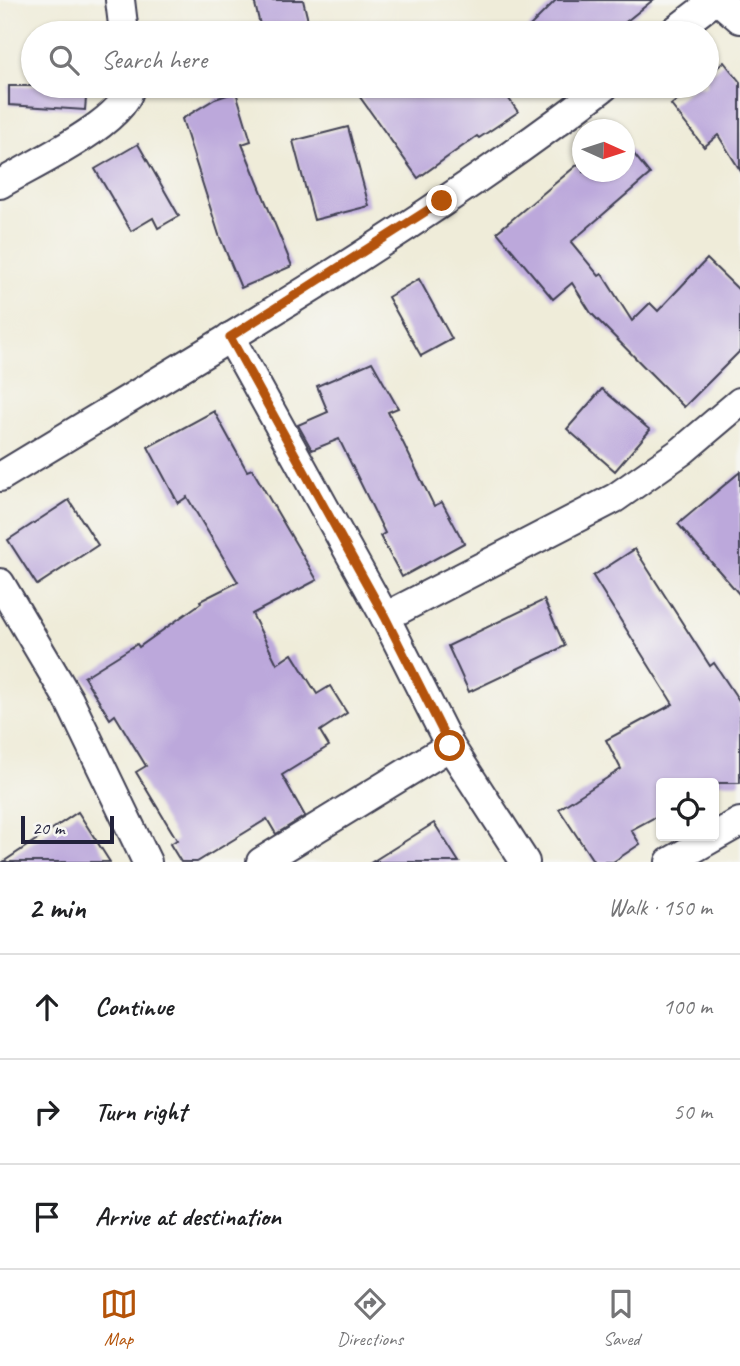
<!DOCTYPE html>
<html lang="en">
<head>
<meta charset="utf-8">
<style>
	body { margin:0; font-family:Caveat,sans-serif; background:#f6f6f6; color:#202124 }
	.controls { position:absolute; right:21px; bottom:21px; display:grid; overflow:hidden; border-radius:7px; box-shadow:0 2px 5px #0004 }
	.controls button { width:63px; height:63px; display:grid; place-items:center; padding:0; border:0; border-bottom:2px solid #e0e0e0; background:#fff; color:#202124; font:35px sans-serif }
	.compass { position:absolute; left:572px; top:119px; width:63px; height:63px; border-radius:50%; background:#fff; box-shadow:0 2px 5px #0004; rotate:93deg }
	.scale { position:absolute; left:21px; bottom:18px; width:93px; box-sizing:border-box; padding-left:7px; border:4px solid #22223b; border-top:0; font-size:19px; line-height:24px; white-space:nowrap; color:#22223b; -webkit-text-stroke:5px #f6f6f2; paint-order:stroke }
	.stop { position:absolute; width:21px; height:21px; margin:-16px; border:5px solid #b45309; border-radius:50%; background:#fff }
	.stop.end { background:#b45309; border-color:#fff; box-shadow:0 2px 7px #0008 }
	.list { margin:0; padding:0; list-style:none }
	h2 { display:flex; justify-content:space-between; align-items:center; height:91px; margin:0; padding:0 28px; font-size:30px }
	h2 small { font-size:23px; font-weight:400; color:#757577 }
	.list li { display:grid; grid-template-columns:46px 1fr auto; gap:21px; align-items:center; box-sizing:border-box; height:105px; padding:0 28px; border-top:2px solid #e0e0e0 }
	.list b { display:block; font-size:26px; white-space:nowrap }
	.list em { font-size:23px; font-style:normal; color:#757577 }
	.icon { flex:none; width:38px; height:38px; fill:none; stroke:currentColor; stroke-width:2; stroke-linecap:round; stroke-linejoin:round }
	.map { position:relative; flex:none; width:740px; height:862px; overflow:hidden }
	.search { position:absolute; background:#fff; box-shadow:0 2px 5px #0004; left:21px; right:21px; top:21px; height:77px; display:flex; align-items:center; gap:18px; box-sizing:border-box; padding:0 24px; border-radius:38px; color:#757577; font-size:26px }
	.sheet { height:406px; background:#fff }
	nav { display:flex; justify-content:space-around; align-items:center; box-sizing:border-box; height:98px; border-top:2px solid #e0e0e0; background:#fff; font-size:19px; color:#757577 }
	nav a { display:grid; justify-items:center; gap:4px }
	nav .on { color:#b45309 }
	.map>svg:first-child { display:block }
	.building { fill:#bca8db }
	.lines { fill:none; stroke-linecap:round; stroke-linejoin:round }
	.minor-casing { stroke:#414053; stroke-width:32 }
	.minor { stroke:#fff; stroke-width:28 }
	.route { stroke:#b45309; stroke-width:9 }
</style>
</head>
<body>
<div class="map">
<svg width="740" height="862" viewBox="0 0 740 862">
	<rect width="100%" height="100%" fill="#f6f6f2"/>
	<filter id="ink" filterUnits="userSpaceOnUse"><feTurbulence type="fractalNoise" baseFrequency=".0143" numOctaves="2"/><feDisplacementMap in="SourceGraphic" scale="14" xChannelSelector="R" yChannelSelector="G"/><feConvolveMatrix kernelMatrix="1 2 1 2 8 2 1 2 1" color-interpolation-filters="sRGB"/></filter>
	<filter id="wash" filterUnits="userSpaceOnUse"><feTurbulence type="fractalNoise" baseFrequency=".00686" numOctaves="4" result="noise"/><feDisplacementMap in="SourceGraphic" scale="28" xChannelSelector="R" yChannelSelector="G"/><feGaussianBlur stdDeviation="1.57" result="paint"/><feColorMatrix in="noise" values="0 0 0 0 0 0 0 0 0 0 0 0 0 0 0 0 0 1.4 0 .05"/><feComposite in="paint" operator="in"/></filter>
	<g filter="url(#wash)">
		<rect width="100%" height="100%" fill="#efecd9"/>
		<g id="blocks">
			<g class="building">
				<path d="M 254,0 L 303,0 L 311,33 L 262,33 Z"/>
				<path d="M 556,0 L 653,0 L 612,33 L 523,33 Z"/>
				<path d="M 724,62 L 740,82 L 740,170 L 718,135 L 704,147 L 671,105 L 695,86 L 707,86 L 707,76 Z"/>
				<path d="M 9,86 L 87,86 L 85,110 L 9,105 Z"/>
				<path d="M 352,86 L 500,86 L 518,112 L 479,138 L 477,136 L 418,178 Z"/>
				<path d="M 236,92 L 251,141 L 242,144 L 292,266 L 241,288 L 219,235 L 182,119 L 215,99 Z"/>
				<path d="M 348,127 L 369,206 L 314,220 L 293,141 Z"/>
				<path d="M 625,143 L 650,174 L 571,242 L 599,276 L 602,274 L 632,321 L 650,303 L 658,311 L 707,259 L 740,291 L 740,351 L 684,407 L 591,313 L 572,283 L 553,299 L 497,232 L 583,160 L 583,172 L 625,172 Z"/>
				<path d="M 138,144 L 179,216 L 158,228 L 153,218 L 131,231 L 95,169 Z"/>
				<path d="M 419,279 L 452,339 L 421,356 L 388,297 Z"/>
				<path d="M 372,362 L 398,408 L 388,412 L 434,506 L 442,502 L 464,543 L 402,577 L 380,536 L 385,533 L 339,439 L 312,450 L 298,425 L 328,412 L 317,386 Z"/>
				<path d="M 602,389 L 650,430 L 615,471 L 567,429 Z"/>
				<path d="M 214,411 L 247,471 L 252,469 L 317,580 L 252,614 L 277,664 L 292,654 L 317,694 L 330,686 L 347,713 L 320,731 L 329,746 L 282,775 L 305,816 L 276,834 L 267,819 L 197,862 L 181,862 L 170,844 L 177,840 L 136,772 L 146,766 L 115,715 L 110,719 L 84,677 L 137,644 L 139,647 L 201,603 L 200,601 L 238,582 L 187,497 L 178,503 L 148,447 Z"/>
				<path d="M 740,472 L 740,595 L 678,524 Z"/>
				<path d="M 69,500 L 98,545 L 37,585 L 8,540 Z"/>
				<path d="M 635,549 L 710,666 L 714,663 L 740,702 L 740,783 L 661,783 L 661,814 L 631,830 L 640,844 L 613,862 L 594,862 L 559,809 L 621,769 L 606,740 L 673,704 L 593,576 Z"/>
				<path d="M 544,600 L 565,646 L 469,692 L 448,646 Z"/>
				<path d="M 78,812 L 110,862 L 3,862 Z"/>
				<path d="M 434,823 L 459,862 L 372,862 Z"/>
			</g>
		</g>
	</g>
	<g filter="url(#ink)">
		<use href="#blocks" fill-opacity="0" stroke="#414053" stroke-width="2"/>
		<g class="lines">
			<g class="minor-casing">
				<g id="minor">
					<path d="M 120,0 L 124,33"/>
					<path d="M 718,0 L 740,19"/>
					<path d="M 672,33 L 715,0"/>
					<path d="M 0,184 C 30,166 128,121 130,86"/>
					<path d="M 230,337 L 385,617 L 450,746 L 525,862"/>
					<path d="M 0,477 C 202,354 418,230 605,86"/>
					<path d="M 0,583 L 69,700 L 147,862"/>
					<path d="M 385,617 L 615,498 L 682,451 L 740,402"/>
					<path d="M 261,862 L 450,746"/>
					<path d="M 670,862 L 740,822"/>
				</g>
			</g>
			<use href="#minor" class="minor"/>
		</g>
	</g>
	<g class="lines" filter="url(#ink)">
		<path class="route" d="M 442,201 L 230,337 L 385,617 L 450,746"/>
	</g>
</svg>
<div class="controls">
<button><svg class="icon" aria-label="locate" viewBox="0 0 24 24"><circle cx="12" cy="12" r="6"/><path d="M12 2v4M12 18v4M2 12h4M18 12h4"/></svg></button>
</div>
<svg class="compass" viewBox="-18 -18 36 36"><path d="M0-13l5 13h-10z" fill="#e53935"/><path d="M0 13l5-13h-10z" fill="#757577"/></svg>
<div class="scale">20 m</div>
<div class="stop" style="left:450px;top:746px"></div>
<div class="stop end" style="left:442px;top:201px"></div>
<div class="search"><svg class="icon" aria-label="search" viewBox="0 0 24 24"><circle cx="10" cy="10" r="6"/><path d="M15 15l6 6"/></svg>Search here</div>
</div>
<section class="sheet">
<h2>2 min<small>Walk · 150 m</small></h2>
<ul class="list">
<li><svg class="icon" aria-label="ahead" viewBox="0 0 24 24"><path d="M12 20V5M6 11l6-6 6 6"/></svg><div><b>Continue</b></div><em>100 m</em></li>
<li><svg class="icon" aria-label="right" viewBox="0 0 24 24"><path d="M7 20v-9h11M14 6l5 5-5 5"/></svg><div><b>Turn right</b></div><em>50 m</em></li>
<li><svg class="icon" aria-label="arrive" viewBox="0 0 24 24"><path d="M6 21V4h12l-3 4 3 4H6"/></svg><div><b>Arrive at destination</b></div></li>
</ul>
</section>
<nav>
<a class="on"><svg class="icon" aria-label="map" viewBox="0 0 24 24"><path d="M3 6l6-2 6 2 6-2v14l-6 2-6-2-6 2zM9 4v14M15 6v14"/></svg>Map</a>
<a><svg class="icon" aria-label="directions" viewBox="0 0 24 24"><path d="M12 3l9 9-9 9-9-9zM9 14v-3h6M13 9l2 2-2 2"/></svg>Directions</a>
<a><svg class="icon" aria-label="saved" viewBox="0 0 24 24"><path d="M7 4h10v16l-5-4-5 4z"/></svg>Saved</a>
</nav>
</body>
</html>
